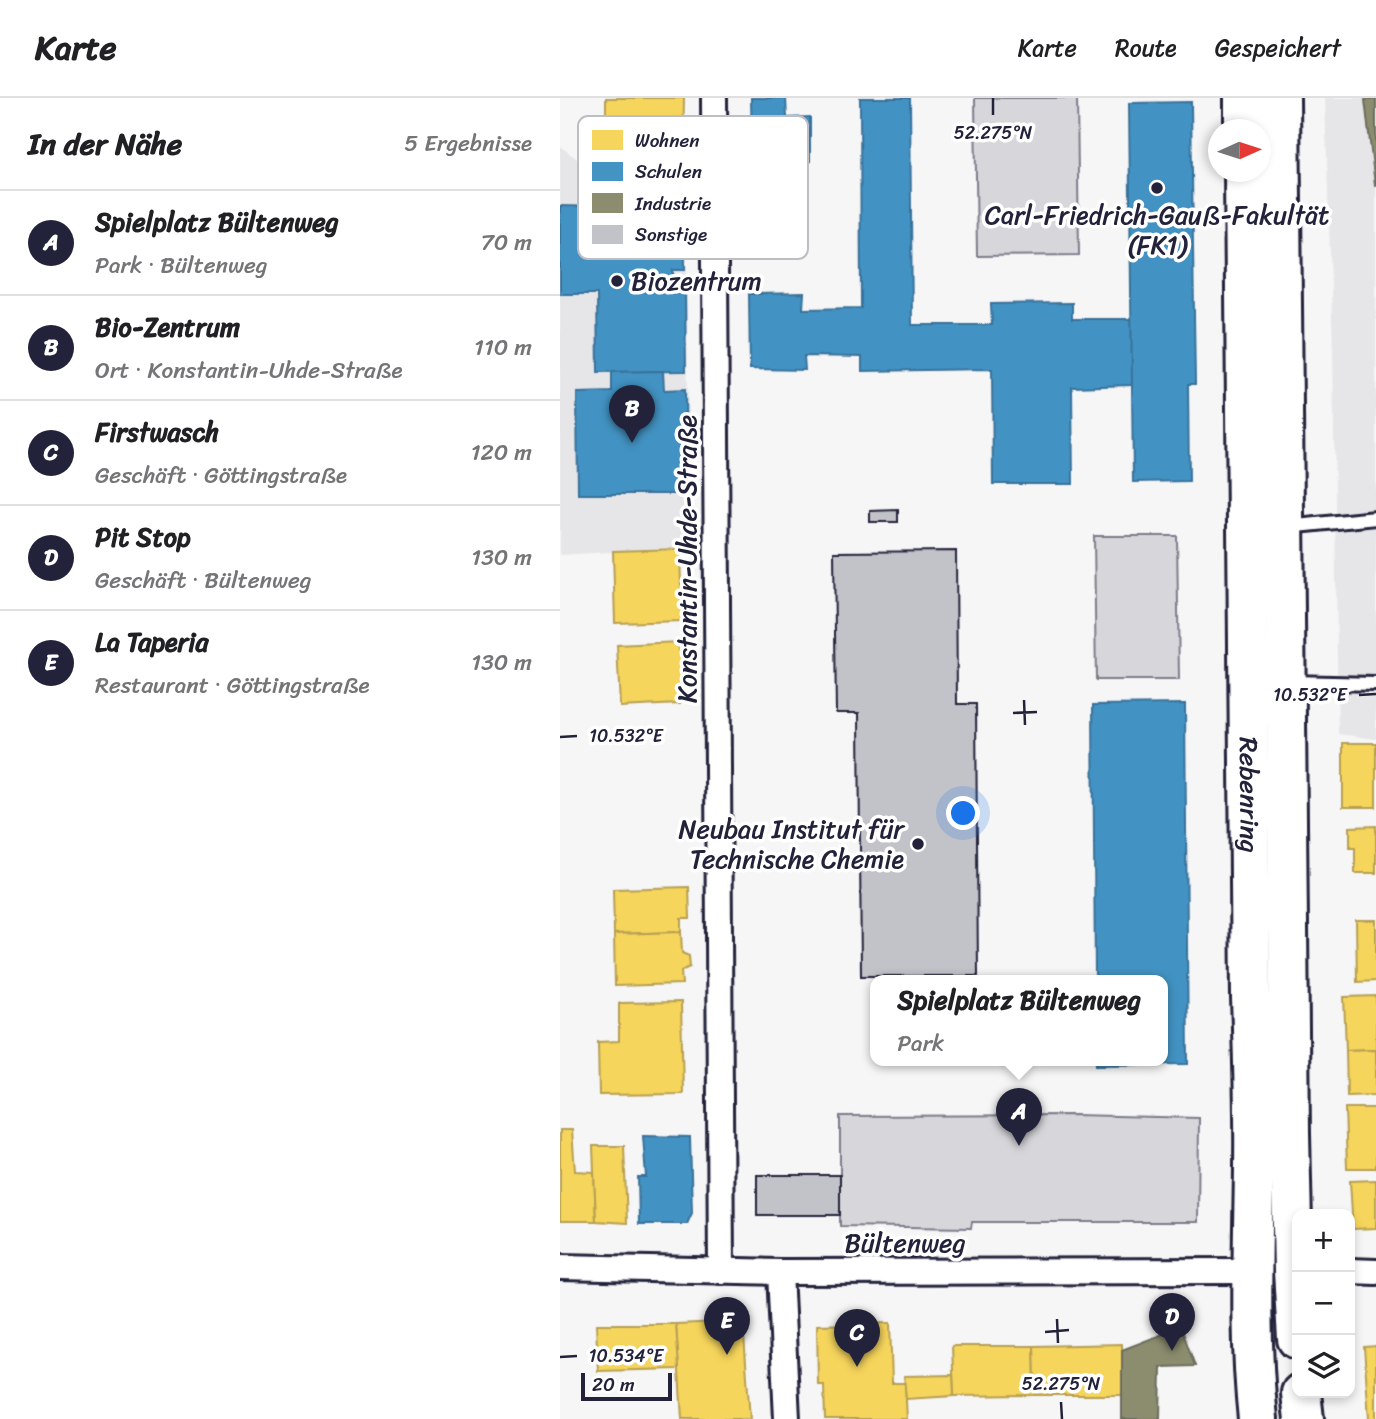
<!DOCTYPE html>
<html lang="de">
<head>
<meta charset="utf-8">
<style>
	body { margin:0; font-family:Sriracha,sans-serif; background:#f2f2f2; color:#202124 }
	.controls { position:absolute; right:21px; bottom:21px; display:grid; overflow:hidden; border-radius:14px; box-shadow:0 4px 10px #0003 }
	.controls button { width:63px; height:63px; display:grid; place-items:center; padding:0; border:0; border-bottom:2px solid #e0e0e0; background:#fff; color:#202124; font:35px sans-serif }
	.compass { position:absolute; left:648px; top:21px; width:63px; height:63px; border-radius:50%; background:#fff; box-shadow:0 4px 10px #0003; rotate:87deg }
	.scale { position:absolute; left:21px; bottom:18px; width:91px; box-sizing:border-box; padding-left:7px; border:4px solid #22223b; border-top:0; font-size:19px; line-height:24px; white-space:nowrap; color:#22223b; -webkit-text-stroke:5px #fff; paint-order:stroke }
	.you { position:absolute; left:404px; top:716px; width:24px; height:24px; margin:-18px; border:5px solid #fff; border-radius:50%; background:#1a73e8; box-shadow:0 0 0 10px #1a73e833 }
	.badge { display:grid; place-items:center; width:46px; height:46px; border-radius:50%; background:#22223b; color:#fff; font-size:23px; font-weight:700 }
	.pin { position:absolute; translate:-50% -58px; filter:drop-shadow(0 2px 4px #0008) }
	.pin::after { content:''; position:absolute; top:37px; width:24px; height:21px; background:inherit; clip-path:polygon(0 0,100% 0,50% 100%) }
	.popup { position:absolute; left:310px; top:877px; width:298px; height:91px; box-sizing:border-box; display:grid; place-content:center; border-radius:14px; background:#fff; filter:drop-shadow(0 2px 5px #0005); font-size:23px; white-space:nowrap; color:#757577 }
	.popup b { font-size:26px; color:#202124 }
	.popup::after { content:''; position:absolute; left:50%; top:100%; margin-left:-14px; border:14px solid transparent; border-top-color:#fff }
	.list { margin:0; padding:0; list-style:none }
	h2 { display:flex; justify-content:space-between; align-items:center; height:91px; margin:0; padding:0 28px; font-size:30px }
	h2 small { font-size:23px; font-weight:400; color:#757577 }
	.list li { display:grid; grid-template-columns:46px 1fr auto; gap:21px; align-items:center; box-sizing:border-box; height:105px; padding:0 28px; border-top:2px solid #e0e0e0 }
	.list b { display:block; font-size:26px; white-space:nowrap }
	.list p { margin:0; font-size:23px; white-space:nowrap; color:#757577 }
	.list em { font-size:23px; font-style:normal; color:#757577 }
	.icon { flex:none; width:38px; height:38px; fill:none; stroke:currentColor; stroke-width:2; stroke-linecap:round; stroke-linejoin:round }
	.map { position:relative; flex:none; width:816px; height:1321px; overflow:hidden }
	header { display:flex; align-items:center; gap:42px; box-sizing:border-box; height:98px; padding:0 35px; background:#fff; border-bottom:2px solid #e0e0e0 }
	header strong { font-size:33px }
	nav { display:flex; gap:38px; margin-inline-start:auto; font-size:24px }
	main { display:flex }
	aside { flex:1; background:#fff }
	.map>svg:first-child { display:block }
	.built { fill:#e6e6e9 }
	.green { fill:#d7d7db; stroke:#7c7c8b; stroke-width:2 }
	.homes { fill:#f6d55c; stroke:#b69f52; stroke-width:2 }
	.schools { fill:#4393c3; stroke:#39719a; stroke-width:2 }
	.industry { fill:#8c8c6e; stroke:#6c6c5f; stroke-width:2 }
	.building { fill:#c2c2c9; stroke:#22223b; stroke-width:2 }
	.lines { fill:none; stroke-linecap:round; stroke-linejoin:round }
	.lane-casing { stroke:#22223b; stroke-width:18 }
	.street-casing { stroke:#22223b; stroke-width:30 }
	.primary-casing { stroke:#22223b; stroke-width:44 }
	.lane { stroke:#fff; stroke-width:12 }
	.street { stroke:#fff; stroke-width:24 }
	.primary { stroke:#fff; stroke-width:38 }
	.ticks { fill:none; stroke:#22223b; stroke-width:2.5 }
	.poi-dot { fill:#22223b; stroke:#fff; stroke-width:2.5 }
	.labels { text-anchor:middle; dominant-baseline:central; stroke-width:7; stroke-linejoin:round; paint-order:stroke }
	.poi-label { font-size:26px; fill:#22223b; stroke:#fff }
	.street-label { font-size:26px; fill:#22223b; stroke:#fff }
	.key { fill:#fff; stroke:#bdbdc4; stroke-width:2 }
	.key-label { font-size:19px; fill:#22223b }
	.ticks-label { font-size:18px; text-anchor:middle; fill:#22223b; stroke:#fff; stroke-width:7; stroke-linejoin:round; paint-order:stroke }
</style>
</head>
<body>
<header>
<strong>Karte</strong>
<nav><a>Karte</a><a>Route</a><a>Gespeichert</a></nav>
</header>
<main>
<aside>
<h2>In der Nähe<small>5 Ergebnisse</small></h2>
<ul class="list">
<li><span class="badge">A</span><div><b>Spielplatz Bültenweg</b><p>Park · Bültenweg</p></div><em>70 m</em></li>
<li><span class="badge">B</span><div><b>Bio-Zentrum</b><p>Ort · Konstantin-Uhde-Straße</p></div><em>110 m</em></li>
<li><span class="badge">C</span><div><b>Firstwasch</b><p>Geschäft · Göttingstraße</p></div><em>120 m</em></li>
<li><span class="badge">D</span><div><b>Pit Stop</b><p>Geschäft · Bültenweg</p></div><em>130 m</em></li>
<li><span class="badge">E</span><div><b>La Taperia</b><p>Restaurant · Göttingstraße</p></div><em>130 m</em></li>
</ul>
</aside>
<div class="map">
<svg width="816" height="1321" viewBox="0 0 816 1321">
	<rect width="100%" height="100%" fill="#f6f6f7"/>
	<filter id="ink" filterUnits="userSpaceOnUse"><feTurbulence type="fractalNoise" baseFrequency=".0143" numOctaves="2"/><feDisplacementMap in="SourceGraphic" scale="14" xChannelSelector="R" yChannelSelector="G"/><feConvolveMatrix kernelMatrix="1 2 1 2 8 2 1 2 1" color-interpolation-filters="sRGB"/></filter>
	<g filter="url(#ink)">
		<g class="built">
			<path d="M 765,0 L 816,0 L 816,641 L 778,636 L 773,252 Z"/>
			<path d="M 0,48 L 29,70 L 126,70 L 129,449 L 0,457 Z"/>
		</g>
		<g class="green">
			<path d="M 415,0 L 517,0 L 519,157 L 417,158 Z"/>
			<path d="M 534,438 L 617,438 L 619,582 L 536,582 Z"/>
			<path d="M 514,1017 L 639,1020 L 638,1124 L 412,1124 L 411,1130 L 280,1128 L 280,1018 Z"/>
		</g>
		<g class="homes">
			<path d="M 46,0 L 124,0 L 123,63 L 46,62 Z"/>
			<path d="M 120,451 L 122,523 L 55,525 L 53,453 Z"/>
			<path d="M 118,544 L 118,553 L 128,559 L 127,574 L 120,580 L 120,606 L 60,609 L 57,547 Z"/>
			<rect x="783" y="645" width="33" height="64"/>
			<path d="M 816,728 L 816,775 L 795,775 L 795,750 L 790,750 L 790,729 Z"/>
			<path d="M 129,789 L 130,820 L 121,820 L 121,834 L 54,836 L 53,791 Z"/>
			<path d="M 796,822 L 816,822 L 816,883 L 797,884 Z"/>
			<path d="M 121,834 L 122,855 L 129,858 L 130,869 L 121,873 L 122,886 L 55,888 L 54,836 Z"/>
			<path d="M 816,898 L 816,951 L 786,952 L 784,899 Z"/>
			<path d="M 121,904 L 123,996 L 39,997 L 38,944 L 59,943 L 59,905 Z"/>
			<path d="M 816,951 L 816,997 L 787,998 L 786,952 Z"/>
			<path d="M 785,1010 L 816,1010 L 816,1070 L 787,1070 Z"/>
			<path d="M 0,1032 L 12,1032 L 15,1073 L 34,1074 L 36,1123 L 0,1123 Z"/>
			<path d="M 33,1048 L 64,1048 L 67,1125 L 36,1123 Z"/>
			<path d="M 816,1082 L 816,1130 L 793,1131 L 790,1083 Z"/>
			<path d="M 183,1223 L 190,1321 L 122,1321 L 116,1226 Z"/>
			<path d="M 330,1225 L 332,1285 L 345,1285 L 347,1321 L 265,1321 L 264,1287 L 258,1287 L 257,1227 Z"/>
			<path d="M 36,1226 L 116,1226 L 119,1271 L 38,1273 Z"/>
			<path d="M 562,1246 L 563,1297 L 475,1297 L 474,1248 Z"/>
			<path d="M 392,1248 L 474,1248 L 475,1297 L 394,1298 Z"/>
			<path d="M 816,1248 L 816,1321 L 809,1321 L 804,1249 Z"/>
			<path d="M 393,1277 L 394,1298 L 346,1301 L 344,1278 Z"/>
		</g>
		<g class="schools">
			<path d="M 191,0 L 226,0 L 227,20 L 250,19 L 250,64 L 227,66 L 228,99 L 193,101 Z"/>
			<path d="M 300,0 L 350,0 L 352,227 L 432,227 L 431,206 L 512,205 L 512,221 L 572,221 L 572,287 L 512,289 L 513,386 L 433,386 L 432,271 L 302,273 L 302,259 L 244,258 L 245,272 L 190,271 L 189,196 L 244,195 L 243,211 L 301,210 Z"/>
			<path d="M 631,4 L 635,286 L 628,286 L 629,383 L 573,384 L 569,5 Z"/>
			<path d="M 124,92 L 125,172 L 113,172 L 114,193 L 125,193 L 126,273 L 38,274 L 37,196 L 0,196 L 0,108 L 50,109 L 49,94 Z"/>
			<path d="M 103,273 L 104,292 L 125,291 L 126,396 L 18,396 L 17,295 L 52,294 L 52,274 Z"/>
			<path d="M 625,606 L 628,966 L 536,967 L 536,962 L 602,962 L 602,882 L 535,882 L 533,607 Z"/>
			<path d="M 83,1038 L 130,1039 L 132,1115 L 127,1126 L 79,1126 L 78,1079 L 86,1079 Z"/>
		</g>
		<g class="industry">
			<path d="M 816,1 L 816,87 L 815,87 L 805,2 Z"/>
			<path d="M 621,1229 L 635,1268 L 601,1269 L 600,1321 L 562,1321 L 562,1252 Z"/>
		</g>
		<g class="building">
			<path d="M 338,412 L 338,424 L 310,424 L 310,413 Z"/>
			<path d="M 396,453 L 397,606 L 416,606 L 418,878 L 301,878 L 299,615 L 276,615 L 274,454 Z"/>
			<rect x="197" y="1077" width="83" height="40"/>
		</g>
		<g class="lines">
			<g class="lane-casing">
				<g id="lane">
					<path d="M 727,429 L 816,420"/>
					<path d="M 729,584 L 816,586"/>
				</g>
			</g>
			<g class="street-casing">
				<g id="street">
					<path d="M 154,0 L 161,1173"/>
					<path d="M 0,1169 L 220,1174 L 691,1173"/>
					<path d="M 790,1173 L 816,1174"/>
					<path d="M 220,1174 L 227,1321"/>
				</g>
			</g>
			<g class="primary-casing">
				<g id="primary">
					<path d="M 684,0 L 684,32"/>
					<path d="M 720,0 L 730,1036 L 733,1173 L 737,1241"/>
					<path id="s1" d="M 684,74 L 691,900 C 693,957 695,1013 694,1070 C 693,1154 689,1237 698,1321"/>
					<path d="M 741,1295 L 744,1321"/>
				</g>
			</g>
			<use href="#lane" class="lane"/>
			<use href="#street" class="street"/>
			<use href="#primary" class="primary"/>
		</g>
	</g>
	<path class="ticks" d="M 433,0 L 433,17M 799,597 L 816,596M 464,602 L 465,627M 453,615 L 477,614M 0,639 L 17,638M 497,1221 L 498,1245M 485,1234 L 509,1232M 0,1259 L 17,1258M 501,1304 L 502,1321"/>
	<g class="poi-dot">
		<circle cx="597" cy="90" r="7"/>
		<circle cx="57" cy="183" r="7"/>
		<circle cx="358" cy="746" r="7"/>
	</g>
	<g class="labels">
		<g class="poi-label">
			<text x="597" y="117">Carl-Friedrich-Gauß-Fakultät<tspan x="597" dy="30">(FK1)</tspan></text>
			<text x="71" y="183" text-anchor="start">Biozentrum</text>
			<text x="344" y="731" text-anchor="end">Neubau Institut für<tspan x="344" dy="30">Technische Chemie</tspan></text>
		</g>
		<g class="street-label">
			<text transform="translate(127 461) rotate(-90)">Konstantin-Uhde-Straße</text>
			<text stroke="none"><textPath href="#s1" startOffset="623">Rebenring</textPath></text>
			<text x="345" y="1145">Bültenweg</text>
		</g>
	</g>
	<rect x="18" y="18" width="230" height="143" rx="10" class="key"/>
	<rect x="32" y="32" width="31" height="20" fill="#f6d55c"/>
	<rect x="32" y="64" width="31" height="19" fill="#4393c3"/>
	<rect x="32" y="95" width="31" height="20" fill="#8c8c6e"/>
	<rect x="32" y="127" width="31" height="19" fill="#c2c2c9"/>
	<g class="key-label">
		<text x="75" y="49">Wohnen</text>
		<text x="75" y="80">Schulen</text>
		<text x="75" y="112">Industrie</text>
		<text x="75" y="143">Sonstige</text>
	</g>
	<g class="ticks-label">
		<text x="433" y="41">52.275°N</text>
		<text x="750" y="603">10.532°E</text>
		<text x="66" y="644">10.532°E</text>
		<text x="66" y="1264">10.534°E</text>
		<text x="501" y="1292">52.275°N</text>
	</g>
</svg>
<div class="controls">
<button>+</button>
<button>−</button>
<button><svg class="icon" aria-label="layers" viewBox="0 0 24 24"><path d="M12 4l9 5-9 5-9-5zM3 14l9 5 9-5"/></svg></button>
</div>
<svg class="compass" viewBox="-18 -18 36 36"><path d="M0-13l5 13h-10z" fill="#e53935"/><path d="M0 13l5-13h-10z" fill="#757577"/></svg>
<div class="scale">20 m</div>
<div class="you"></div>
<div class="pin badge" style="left:459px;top:1048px">A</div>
<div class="popup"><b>Spielplatz Bültenweg</b>Park</div>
<div class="pin badge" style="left:72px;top:345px">B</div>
<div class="pin badge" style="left:297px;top:1269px">C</div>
<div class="pin badge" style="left:612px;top:1253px">D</div>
<div class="pin badge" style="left:167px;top:1257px">E</div>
</div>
</main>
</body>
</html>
